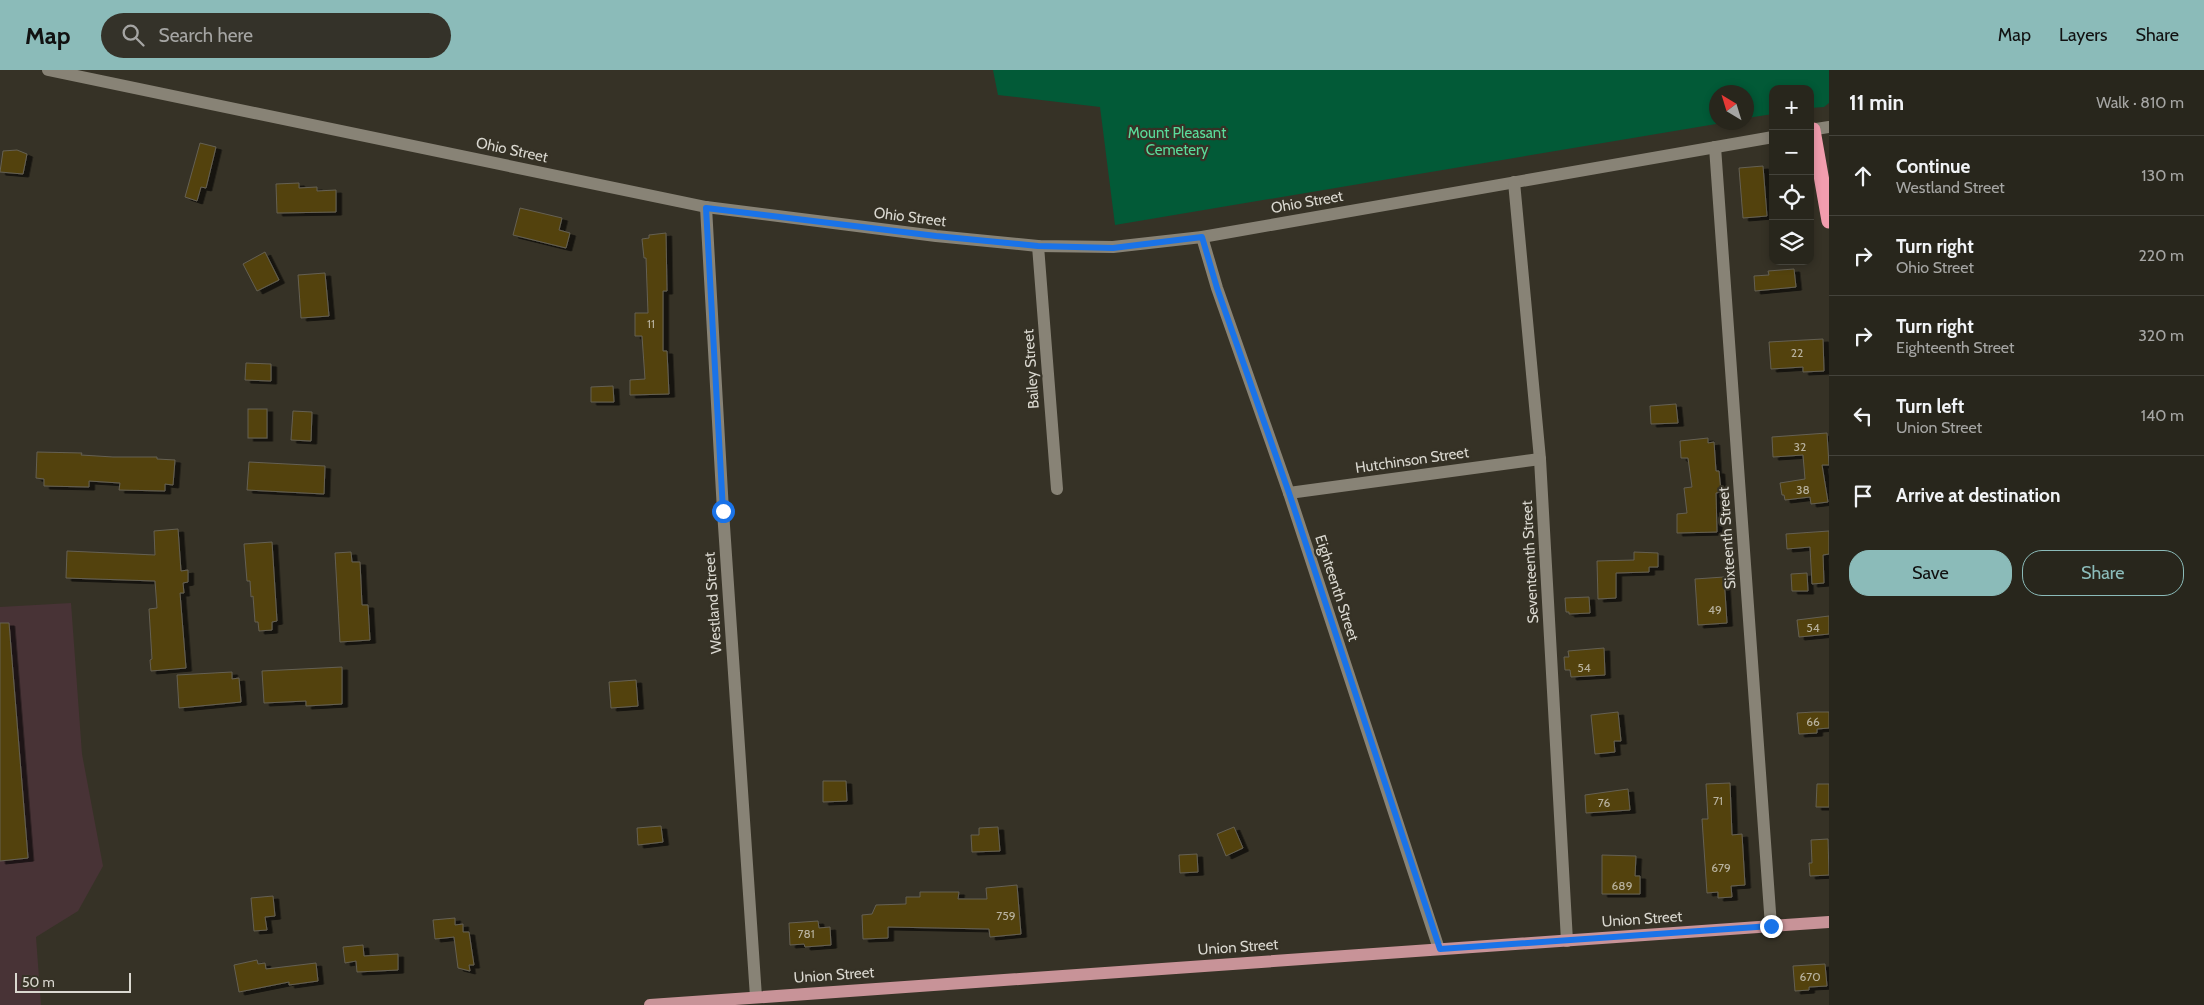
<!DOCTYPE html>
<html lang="en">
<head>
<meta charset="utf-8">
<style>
	body { margin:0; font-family:Cabin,sans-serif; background:#343229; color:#f1f3f6 }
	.controls { position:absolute; right:15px; top:15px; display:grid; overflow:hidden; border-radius:10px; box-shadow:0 2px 8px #0003 }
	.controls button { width:45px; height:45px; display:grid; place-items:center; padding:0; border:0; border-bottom:1px solid #44433b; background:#28261c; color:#f1f3f6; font:25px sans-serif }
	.compass { position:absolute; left:1709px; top:15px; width:45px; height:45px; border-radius:50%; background:#28261c; box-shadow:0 2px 8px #0003; rotate:322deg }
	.scale { position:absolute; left:15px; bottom:12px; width:116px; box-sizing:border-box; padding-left:5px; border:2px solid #dad8d0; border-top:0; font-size:14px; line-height:18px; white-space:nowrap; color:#dad8d0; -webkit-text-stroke:4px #363226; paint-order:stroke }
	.stop { position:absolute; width:15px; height:15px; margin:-11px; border:4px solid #1a73e8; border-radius:50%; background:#fff }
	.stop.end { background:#1a73e8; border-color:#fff; box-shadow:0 1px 5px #0008 }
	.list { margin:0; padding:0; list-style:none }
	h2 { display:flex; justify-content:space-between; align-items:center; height:65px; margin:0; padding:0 20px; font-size:21px }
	h2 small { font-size:16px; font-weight:400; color:#a5a5a3 }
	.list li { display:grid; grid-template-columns:32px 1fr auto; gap:15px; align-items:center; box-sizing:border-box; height:80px; padding:0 20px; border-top:1px solid #44433b }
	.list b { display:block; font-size:19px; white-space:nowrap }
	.list p { margin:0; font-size:16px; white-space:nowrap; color:#a5a5a3 }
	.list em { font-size:16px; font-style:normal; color:#a5a5a3 }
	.actions { display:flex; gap:10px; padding:15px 20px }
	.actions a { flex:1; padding:11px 0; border:1px solid #8bbbb9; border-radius:20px; text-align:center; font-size:18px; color:#8bbbb9 }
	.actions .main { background:#8bbbb9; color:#111 }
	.icon { flex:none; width:28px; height:28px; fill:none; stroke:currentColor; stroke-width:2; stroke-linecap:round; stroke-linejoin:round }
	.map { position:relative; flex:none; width:1829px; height:935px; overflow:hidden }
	header { display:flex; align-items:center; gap:30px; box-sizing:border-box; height:70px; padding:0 25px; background:#8bbbb9; color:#111 }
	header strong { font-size:24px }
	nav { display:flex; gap:28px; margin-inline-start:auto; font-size:18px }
	.search { width:350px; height:45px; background:#343229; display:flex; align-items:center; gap:12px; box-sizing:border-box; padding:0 18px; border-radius:28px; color:#a5a5a3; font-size:19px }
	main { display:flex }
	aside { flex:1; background:#28261c }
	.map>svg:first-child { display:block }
	.medical { fill:#483336 }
	.green { fill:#025a37 }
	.building { fill:#52420d; stroke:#656053; filter:url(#shadow) }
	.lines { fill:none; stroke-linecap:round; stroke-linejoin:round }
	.minor { stroke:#888376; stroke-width:12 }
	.major { stroke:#c89398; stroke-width:12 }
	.highway { stroke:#f29dae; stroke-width:15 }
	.route { stroke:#1a73e8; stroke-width:6 }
	.labels { text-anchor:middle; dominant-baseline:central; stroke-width:4.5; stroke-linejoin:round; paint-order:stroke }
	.number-label { font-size:12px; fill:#b8b29f }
	.park-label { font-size:15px; fill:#5adc9b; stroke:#363226 }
	.street-label { font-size:15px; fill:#dad8d0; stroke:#363226 }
</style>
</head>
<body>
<header>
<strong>Map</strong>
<div class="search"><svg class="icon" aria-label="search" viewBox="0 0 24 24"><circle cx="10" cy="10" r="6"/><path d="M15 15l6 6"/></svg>Search here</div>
<nav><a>Map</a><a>Layers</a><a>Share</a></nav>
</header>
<main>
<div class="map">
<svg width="1829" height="935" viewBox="0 0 1829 935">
	<defs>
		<filter id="shadow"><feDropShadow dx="5.5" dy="3" stdDeviation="0" flood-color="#0009"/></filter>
	</defs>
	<rect width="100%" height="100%" fill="#363226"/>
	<path class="medical" d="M 71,533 L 82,684 L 103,796 L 78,841 L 36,867 L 41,935 L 0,935 L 0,537 Z"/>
	<path class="green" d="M 993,0 L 1829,0 L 1829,33 L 1824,37 L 1810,38 L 1810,19 L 1773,19 L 1773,44 L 1747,48 L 1746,22 L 1716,22 L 1716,52 L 1722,53 L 1115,155 L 1100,37 L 998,25 Z"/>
	<g class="building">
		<path d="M 200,73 L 216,77 L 206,118 L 201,117 L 197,131 L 185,127 Z"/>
		<path d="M 17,80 L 27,84 L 23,104 L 0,102 L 3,81 Z"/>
		<path d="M 1763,96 L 1767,146 L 1743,148 L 1739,98 Z"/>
		<path d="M 299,113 L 299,118 L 317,117 L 317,121 L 336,120 L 336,142 L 277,143 L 276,114 Z"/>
		<path d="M 520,138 L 562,148 L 559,160 L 570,163 L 566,178 L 513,165 Z"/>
		<path d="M 666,163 L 667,221 L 663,221 L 663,281 L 667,281 L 669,324 L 630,325 L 630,310 L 645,309 L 642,266 L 635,266 L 635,243 L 648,243 L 646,188 L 644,188 L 642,169 L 649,168 L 649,165 Z"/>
		<path d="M 265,182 L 279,210 L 257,221 L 243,194 Z"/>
		<path d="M 1794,199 L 1796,217 L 1755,221 L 1754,206 L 1769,205 L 1768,201 Z"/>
		<path d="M 325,203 L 329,246 L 301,248 L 298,205 Z"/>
		<path d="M 1823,269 L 1824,301 L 1803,302 L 1803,297 L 1771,299 L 1769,272 Z"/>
		<path d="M 246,293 L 271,294 L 271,311 L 245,310 Z"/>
		<path d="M 613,316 L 614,332 L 591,332 L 591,317 Z"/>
		<path d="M 1676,334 L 1678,353 L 1651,354 L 1650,336 Z"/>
		<rect x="248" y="339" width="19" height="29"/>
		<path d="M 293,341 L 312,342 L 311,371 L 291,370 Z"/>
		<path d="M 1827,363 L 1829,395 L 1822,395 L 1828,432 L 1811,434 L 1810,427 L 1785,430 L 1784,425 L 1782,425 L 1780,413 L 1805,409 L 1803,385 L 1773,387 L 1772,367 Z"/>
		<path d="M 1708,368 L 1708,373 L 1714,372 L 1716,401 L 1719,401 L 1721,422 L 1716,423 L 1717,462 L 1677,463 L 1677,444 L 1687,443 L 1684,418 L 1692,417 L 1688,388 L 1681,388 L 1680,371 Z"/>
		<path d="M 37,382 L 82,383 L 81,385 L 113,387 L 157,387 L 157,389 L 175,390 L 173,415 L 165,414 L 165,421 L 119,420 L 120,413 L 89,411 L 89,417 L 44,416 L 44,409 L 36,408 Z"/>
		<path d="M 249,392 L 325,396 L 324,424 L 247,420 Z"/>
		<path d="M 178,459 L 181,501 L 188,500 L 188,512 L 183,513 L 184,523 L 180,523 L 186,598 L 151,601 L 150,590 L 152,589 L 149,539 L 157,538 L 155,511 L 66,508 L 67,481 L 155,485 L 154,461 Z"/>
		<path d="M 1829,461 L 1829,484 L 1823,485 L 1824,513 L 1812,514 L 1810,477 L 1787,479 L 1786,464 Z"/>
		<path d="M 272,472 L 277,551 L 272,552 L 272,560 L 259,561 L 258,552 L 255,552 L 253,526 L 251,527 L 250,511 L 247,511 L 244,474 Z"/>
		<path d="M 351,482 L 352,492 L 360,492 L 362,535 L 368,535 L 370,570 L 340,572 L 335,483 Z"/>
		<path d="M 1634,482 L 1658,483 L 1658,497 L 1649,497 L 1649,502 L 1616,503 L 1616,528 L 1598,529 L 1597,491 L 1634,490 Z"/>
		<path d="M 1807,503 L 1808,521 L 1792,521 L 1791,504 Z"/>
		<path d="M 1724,507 L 1727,553 L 1698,555 L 1695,509 Z"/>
		<path d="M 1589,527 L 1590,543 L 1569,544 L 1569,542 L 1566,542 L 1565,528 Z"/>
		<path d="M 1829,546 L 1829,564 L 1799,567 L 1797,550 Z"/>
		<path d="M 0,553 L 9,553 L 28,788 L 0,791 Z"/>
		<path d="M 1604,578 L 1605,605 L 1571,607 L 1570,600 L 1565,600 L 1564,587 L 1569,587 L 1568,581 Z"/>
		<path d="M 342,597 L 342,634 L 306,636 L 306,631 L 264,633 L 262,601 Z"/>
		<path d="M 232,602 L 232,609 L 239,608 L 241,632 L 179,638 L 177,605 Z"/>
		<path d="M 636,610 L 638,636 L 611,638 L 609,612 Z"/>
		<path d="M 1618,642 L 1621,671 L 1614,671 L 1615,682 L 1595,684 L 1591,645 Z"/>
		<path d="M 1814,642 L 1829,642 L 1829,658 L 1817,659 L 1817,663 L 1799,664 L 1797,643 Z"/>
		<path d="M 823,711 L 846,711 L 847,731 L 823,732 Z"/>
		<path d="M 1730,713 L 1732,765 L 1742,764 L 1745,815 L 1731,816 L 1732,827 L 1718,828 L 1718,822 L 1707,823 L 1702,749 L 1708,749 L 1706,714 Z"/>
		<path d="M 1817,714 L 1829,714 L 1829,737 L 1816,737 Z"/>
		<path d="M 1628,719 L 1630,740 L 1586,743 L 1585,725 Z"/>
		<path d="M 661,756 L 663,772 L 638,775 L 637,758 Z"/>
		<path d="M 998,757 L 1000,781 L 972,782 L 971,765 L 979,765 L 979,758 Z"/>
		<path d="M 1234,757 L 1243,778 L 1226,786 L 1217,764 Z"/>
		<path d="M 1828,769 L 1829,805 L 1810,806 L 1809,793 L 1812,793 L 1811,770 Z"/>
		<path d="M 1197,784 L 1198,802 L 1180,803 L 1179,785 Z"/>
		<path d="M 1602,785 L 1636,786 L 1635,806 L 1640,806 L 1640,824 L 1602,824 Z"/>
		<path d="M 1017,815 L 1021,864 L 990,867 L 989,859 L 888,857 L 888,868 L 863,869 L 862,845 L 872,844 L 876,835 L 906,834 L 906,827 L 920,827 L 920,822 L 959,822 L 958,829 L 987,829 L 986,818 Z"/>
		<path d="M 273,826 L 275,846 L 265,847 L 267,860 L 254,861 L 251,828 Z"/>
		<path d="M 455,848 L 455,855 L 463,854 L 463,862 L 469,862 L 474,895 L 469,895 L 470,901 L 458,898 L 454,867 L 435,869 L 433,850 Z"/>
		<path d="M 818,851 L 819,858 L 830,857 L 831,875 L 805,877 L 804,874 L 790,875 L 789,853 Z"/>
		<path d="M 363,875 L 364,886 L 398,884 L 398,900 L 357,902 L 356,891 L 345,893 L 343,877 Z"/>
		<path d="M 257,890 L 258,894 L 265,893 L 266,899 L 316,893 L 318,911 L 289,915 L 289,912 L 239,922 L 234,895 Z"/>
		<path d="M 1825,894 L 1827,916 L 1809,917 L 1809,920 L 1795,921 L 1793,896 Z"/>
	</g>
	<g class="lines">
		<g class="minor">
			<path d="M 48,0 L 706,137 L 936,166 L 1038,176 L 1113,177 L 1202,167 L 1773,67"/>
			<path d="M 1810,60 L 1829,57"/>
			<path d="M 1715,77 L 1771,856"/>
			<path d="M 1514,112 L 1540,389 L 1567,871"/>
			<path d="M 706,137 L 723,441 L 756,927"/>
			<path d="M 1202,167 L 1217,218 L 1289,423 L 1439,879"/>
			<path d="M 1038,176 L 1057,419"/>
			<path d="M 1289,423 L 1540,389"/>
		</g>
		<path class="major" d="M 650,935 L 1829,852"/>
		<path class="highway" d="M 1813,60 L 1829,151"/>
	</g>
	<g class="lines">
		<path class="route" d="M 723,441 L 706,138 L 936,166 L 1038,176 L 1113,178 L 1202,167 L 1217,218 L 1289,423 L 1440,879 L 1771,856"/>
	</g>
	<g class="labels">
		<g class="number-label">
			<text x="651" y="253">11</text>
			<text x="1797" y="282">22</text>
			<text x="1800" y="376">32</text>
			<text x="1803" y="419">38</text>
			<text x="1715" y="539">49</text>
			<text x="1813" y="557">54</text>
			<text x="1584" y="597">54</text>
			<text x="1813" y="651">66</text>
			<text x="1718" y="730">71</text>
			<text x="1604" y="732">76</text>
			<text x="1721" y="797">679</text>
			<text x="1622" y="815">689</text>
			<text x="1006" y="845">759</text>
			<text x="806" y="863">781</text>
			<text x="1810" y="906">670</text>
		</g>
		<g class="park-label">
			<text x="1177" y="63">Mount Pleasant<tspan x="1177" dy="17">Cemetery</tspan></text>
		</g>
		<g class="street-label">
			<text transform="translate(512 80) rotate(12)">Ohio Street</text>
			<text transform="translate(1307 132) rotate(-10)">Ohio Street</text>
			<text transform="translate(910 147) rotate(7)">Ohio Street</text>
			<text transform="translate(1031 299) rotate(-94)">Bailey Street</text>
			<text transform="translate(1412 390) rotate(-8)">Hutchinson Street</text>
			<text transform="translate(1727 468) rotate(-94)">Sixteenth Street</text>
			<text transform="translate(1530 492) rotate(-93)">Seventeenth Street</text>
			<text transform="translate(1337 518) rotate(72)">Eighteenth Street</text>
			<text transform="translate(713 533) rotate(-94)">Westland Street</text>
			<text transform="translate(1642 849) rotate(-4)">Union Street</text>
			<text transform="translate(1238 877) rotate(-4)">Union Street</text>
			<text transform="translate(834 905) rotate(-4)">Union Street</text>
		</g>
	</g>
</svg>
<div class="controls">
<button>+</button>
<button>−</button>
<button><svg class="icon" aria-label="locate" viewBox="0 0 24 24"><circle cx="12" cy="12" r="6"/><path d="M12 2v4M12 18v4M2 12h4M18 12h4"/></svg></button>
<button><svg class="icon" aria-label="layers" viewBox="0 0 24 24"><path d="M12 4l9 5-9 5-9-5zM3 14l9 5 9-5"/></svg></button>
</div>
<svg class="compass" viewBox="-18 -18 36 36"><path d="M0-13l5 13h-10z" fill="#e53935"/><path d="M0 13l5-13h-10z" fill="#a5a5a3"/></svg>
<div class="scale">50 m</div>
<div class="stop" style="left:723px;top:441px"></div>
<div class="stop end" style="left:1771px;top:856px"></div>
</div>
<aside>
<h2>11 min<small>Walk · 810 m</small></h2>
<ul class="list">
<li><svg class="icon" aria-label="ahead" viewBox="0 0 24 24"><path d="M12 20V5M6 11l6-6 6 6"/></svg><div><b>Continue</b><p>Westland Street</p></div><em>130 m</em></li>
<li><svg class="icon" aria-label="right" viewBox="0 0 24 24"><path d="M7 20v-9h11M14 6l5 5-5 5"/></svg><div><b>Turn right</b><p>Ohio Street</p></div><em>220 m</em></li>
<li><svg class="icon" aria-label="right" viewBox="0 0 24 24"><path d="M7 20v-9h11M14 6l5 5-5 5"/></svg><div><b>Turn right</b><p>Eighteenth Street</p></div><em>320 m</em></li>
<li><svg class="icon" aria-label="left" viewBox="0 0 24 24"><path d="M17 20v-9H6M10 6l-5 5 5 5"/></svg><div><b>Turn left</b><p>Union Street</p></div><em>140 m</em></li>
<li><svg class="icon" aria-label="arrive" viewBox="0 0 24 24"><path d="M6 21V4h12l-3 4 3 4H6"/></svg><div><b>Arrive at destination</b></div></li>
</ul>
<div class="actions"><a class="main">Save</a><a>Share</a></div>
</aside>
</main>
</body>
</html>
